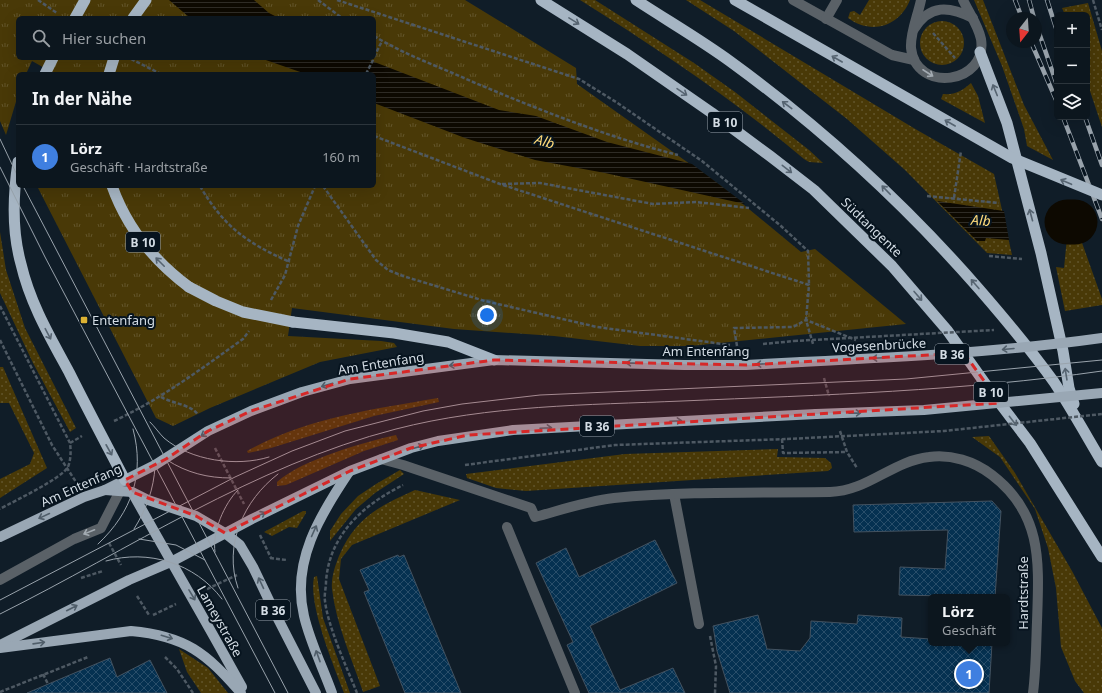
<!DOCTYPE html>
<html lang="de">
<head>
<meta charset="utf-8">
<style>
	body { margin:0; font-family:"Noto Sans",sans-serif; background:#1a232b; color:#f1f3f6 }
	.controls { position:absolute; right:12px; top:12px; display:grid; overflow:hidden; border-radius:6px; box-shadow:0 4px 16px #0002 }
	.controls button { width:36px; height:36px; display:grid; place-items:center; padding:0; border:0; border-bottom:1px solid #2c353c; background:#0c161e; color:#f1f3f6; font:20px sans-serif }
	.compass { position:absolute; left:1006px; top:12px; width:36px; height:36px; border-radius:50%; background:#0c161e; box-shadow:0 4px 16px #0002; rotate:197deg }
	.you { position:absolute; left:487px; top:315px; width:14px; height:14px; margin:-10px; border:3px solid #fff; border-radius:50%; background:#1a73e8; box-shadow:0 0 0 6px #1a73e833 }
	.badge { display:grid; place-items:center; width:26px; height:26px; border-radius:50%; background:#dcb233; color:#fff; font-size:13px; font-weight:700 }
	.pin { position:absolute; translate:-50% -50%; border:2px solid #fff; box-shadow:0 1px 4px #0006 }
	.popup { position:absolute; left:928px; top:594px; width:82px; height:52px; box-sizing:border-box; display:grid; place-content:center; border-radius:6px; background:#0c161e; filter:drop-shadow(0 1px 3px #0005); font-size:13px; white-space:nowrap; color:#9a9fa4 }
	.popup b { font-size:15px; color:#f1f3f6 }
	.popup::after { content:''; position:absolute; left:50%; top:100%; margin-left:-8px; border:8px solid transparent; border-top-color:#0c161e }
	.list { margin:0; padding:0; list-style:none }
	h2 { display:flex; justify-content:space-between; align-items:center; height:52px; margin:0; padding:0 16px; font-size:17px }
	h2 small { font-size:13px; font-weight:400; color:#9a9fa4 }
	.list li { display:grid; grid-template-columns:26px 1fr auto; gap:12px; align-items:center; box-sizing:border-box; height:64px; padding:0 16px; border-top:1px solid #2c353c }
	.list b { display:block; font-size:15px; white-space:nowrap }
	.list p { margin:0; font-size:13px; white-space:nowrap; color:#9a9fa4 }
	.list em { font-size:13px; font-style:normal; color:#9a9fa4 }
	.icon { flex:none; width:22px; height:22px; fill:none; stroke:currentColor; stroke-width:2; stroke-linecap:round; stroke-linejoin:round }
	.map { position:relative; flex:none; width:1102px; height:693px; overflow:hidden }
	.search { position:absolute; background:#0c161e; box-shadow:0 4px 16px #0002; left:16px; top:16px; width:360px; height:44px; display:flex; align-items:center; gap:10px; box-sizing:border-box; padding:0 14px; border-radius:6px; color:#9a9fa4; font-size:15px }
	.panel { position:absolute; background:#0c161e; box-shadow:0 4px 16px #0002; left:16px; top:72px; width:360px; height:116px; border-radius:6px }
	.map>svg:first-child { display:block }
	.grass { fill:url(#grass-dots) }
	.park { fill:url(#park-tufts); fill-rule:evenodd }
	.water { fill:url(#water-rules) }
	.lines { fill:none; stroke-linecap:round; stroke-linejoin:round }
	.river { stroke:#0d0901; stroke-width:45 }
	.building { fill:url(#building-cross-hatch); stroke:#435260 }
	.path { stroke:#4e5963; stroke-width:2.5; stroke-dasharray:4 2; stroke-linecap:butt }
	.service { stroke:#5a6167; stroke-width:10 }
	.minor { stroke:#5a6167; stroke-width:10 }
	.primary { stroke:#99a7b4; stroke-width:10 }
	.trunk { stroke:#a6b5c3; stroke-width:11 }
	.tram { stroke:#99a3ac; stroke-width:1 }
	.rail-casing { stroke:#99a3ac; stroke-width:4.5 }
	.rail { stroke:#07141f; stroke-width:3; stroke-dasharray:9; stroke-linecap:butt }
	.path-bridge { stroke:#4e5963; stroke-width:2.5; stroke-dasharray:4 2; stroke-linecap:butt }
	.primary-bridge { stroke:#99a7b4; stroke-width:10 }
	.trunk-bridge { stroke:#a6b5c3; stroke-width:11 }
	.oneway { stroke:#566471 }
	.oneway2 { stroke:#a3abb2 }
	.oneway3 { stroke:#505e6a }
	.marked { fill:#d62828; fill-opacity:0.2; stroke:#d62828; stroke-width:3; stroke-dasharray:8 5; stroke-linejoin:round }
	.poi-dot { fill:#dcb233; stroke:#07141f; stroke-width:1.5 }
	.labels { text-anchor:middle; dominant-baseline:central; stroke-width:4; stroke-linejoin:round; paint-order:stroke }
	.shield { fill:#07141f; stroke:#96a0a9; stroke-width:1 }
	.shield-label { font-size:12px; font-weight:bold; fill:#d3dce4 }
	.street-label { font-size:13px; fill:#d3dce4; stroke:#07141f }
	.poi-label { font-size:13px; fill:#d3dce4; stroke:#07141f; text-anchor:start }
	.water-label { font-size:14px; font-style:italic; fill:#feda7a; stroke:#07141f }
</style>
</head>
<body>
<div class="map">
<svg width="1102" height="693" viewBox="0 0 1102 693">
	<defs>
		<pattern id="grass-dots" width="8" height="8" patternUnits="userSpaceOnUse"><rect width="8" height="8" fill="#493907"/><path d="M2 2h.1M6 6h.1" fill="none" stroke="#62552b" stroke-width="1.8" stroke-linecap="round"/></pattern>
		<pattern id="park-tufts" width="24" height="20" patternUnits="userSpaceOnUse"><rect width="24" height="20" fill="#493907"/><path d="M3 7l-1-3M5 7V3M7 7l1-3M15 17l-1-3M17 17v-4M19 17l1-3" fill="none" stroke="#62552b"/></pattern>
		<pattern id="water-rules" width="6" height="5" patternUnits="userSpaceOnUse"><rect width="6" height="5" fill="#0d0901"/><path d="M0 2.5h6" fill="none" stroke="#2f2c26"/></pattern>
		<pattern id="building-cross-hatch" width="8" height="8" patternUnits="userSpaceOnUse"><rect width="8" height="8" fill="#053151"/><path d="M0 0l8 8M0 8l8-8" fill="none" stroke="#294e6a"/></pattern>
	</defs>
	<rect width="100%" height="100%" fill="#101d28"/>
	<g class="grass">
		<path d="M 580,0 L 595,0 L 694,63 L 735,92 L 809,150 L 823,163 L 809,162 L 804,159 C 733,99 658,49 580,0 Z"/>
		<path d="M 686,0 L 700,0 L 917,130 L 994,174 L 1012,255 L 987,253 L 905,170 L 847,119 L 734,31 Z"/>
		<path d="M 869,0 L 910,0 C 899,27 871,35 848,18 L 850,12 L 854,11 L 860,15 Z"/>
		<path d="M 974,0 L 983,0 L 1024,105 L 1053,160 L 1027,146 L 1024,129 L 1002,66 Z"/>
		<path d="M 1088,3 L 1102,51 L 1102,127 L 1087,82 L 1087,15 L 1065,15 L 1062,8 Z"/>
		<circle cx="942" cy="43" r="22"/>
		<path d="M 971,83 L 978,96 L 985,123 L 941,99 L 943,94 C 955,95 962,91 971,83 Z"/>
		<path d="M 0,232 L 6,270 L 25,328 L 76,428 L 70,432 L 33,363 L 0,293 Z"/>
		<path d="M 1067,238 L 1081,240 L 1102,299 L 1102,305 L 1065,311 L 1056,267 L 1064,268 Z"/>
		<path d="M 0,367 L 3,367 L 47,468 L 0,498 L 0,479 L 30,464 L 34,453 L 9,403 L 0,403 Z"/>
		<path d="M 438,398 L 439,402 L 374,416 L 271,448 L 248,453 L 247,451 C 309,417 370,410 438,398 Z"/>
		<path d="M 396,435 L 398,440 L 364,451 L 286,485 L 277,486 L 277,482 C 303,459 362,443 396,435 Z"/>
		<path d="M 989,436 L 1015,473 L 1072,571 L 1102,628 L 1102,693 L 1084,693 L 1075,681 L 1061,647 L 1056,588 L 1048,548 L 1035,509 L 1000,457 L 972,437 Z"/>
		<path d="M 778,449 L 777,457 L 825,458 L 831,463 L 832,468 L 828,471 L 526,491 L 496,488 L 467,478 L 466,474 L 625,454 Z"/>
		<path d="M 400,470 L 404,474 L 375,493 L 356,509 L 330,541 L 330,531 L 341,514 L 358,496 L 376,484 Z"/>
		<path d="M 415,490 L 460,500 L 352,545 L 341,559 L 339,579 L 380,686 L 363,692 C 352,659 336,624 332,589 C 331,578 335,566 339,556 C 355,518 379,506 415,490 Z"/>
		<path d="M 303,511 L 306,511 L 306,513 L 297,528 L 289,527 L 272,536 L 264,532 Z"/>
		<path d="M 317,576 L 323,618 L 350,693 L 344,693 C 334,666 308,605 314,577 Z"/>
		<path d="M 179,649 L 208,668 L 228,693 L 201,693 L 187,672 Z"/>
	</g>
	<path class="park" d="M 0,0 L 465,0 L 576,68 L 577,84 L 721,186 L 801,252 L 815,249 L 906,324 L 690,346 L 640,346 L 554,336 L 454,329 L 292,308 L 288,336 L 381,341 L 394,343 L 397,347 L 320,362 L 210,408 L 173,426 L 156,418 L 37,186 L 374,186 L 374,74 L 55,74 L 32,61 L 26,74 L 18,74 L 18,95 L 6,135 L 0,121 ZM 18,18 L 374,18 L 374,58 L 18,58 Z"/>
	<g class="water">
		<path d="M 169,0 L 254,0 L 269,13 L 279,18 L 190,18 Z"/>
		<path d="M 260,58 L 364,58 L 499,110 L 536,116 L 607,142 L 692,164 L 745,204 L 605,173 L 535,160 L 465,138 L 374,103 L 374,74 L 306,74 Z"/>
		<path d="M 937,201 L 1004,211 L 1009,240 L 986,238 L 985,241 L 977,241 Z"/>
	</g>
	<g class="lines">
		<path class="river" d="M 1067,222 L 1075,222"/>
	</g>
	<g class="building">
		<path d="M 992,501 L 1001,511 L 995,597 L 899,595 L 900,567 L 945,569 L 948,530 L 854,532 L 853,505 Z"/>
		<path d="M 655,540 L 677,583 L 590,626 L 620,690 L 673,668 L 685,693 L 589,693 L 567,645 L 573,642 L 536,563 L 566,548 L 579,577 Z"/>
		<path d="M 398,555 L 399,557 L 404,555 L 461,693 L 405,693 L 364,592 L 369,590 L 360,570 Z"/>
		<path d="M 758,615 L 767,649 L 800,651 L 810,638 L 811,621 L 857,624 L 858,615 L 902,618 L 901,637 L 931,639 L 931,643 L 992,643 L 989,693 L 730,693 L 717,651 L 713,626 Z"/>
		<path d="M 110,658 L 117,677 L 150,660 L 167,693 L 27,693 Z"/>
	</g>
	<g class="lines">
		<g class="path">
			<path d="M 38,0 L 57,13"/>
			<path d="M 318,0 L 342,18"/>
			<path d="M 337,0 L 579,79 L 616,102 L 702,161 L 781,226 L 808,251 L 809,285"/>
			<path d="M 1093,0 L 1102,30"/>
			<path d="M 933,33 L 955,58"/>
			<path d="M 374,36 C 405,55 440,67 473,82 C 540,110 607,137 678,155"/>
			<path d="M 374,57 L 382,41"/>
			<path d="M 131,59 L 161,74"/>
			<path d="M 366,74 L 374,58"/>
			<path d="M 374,136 L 500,184 L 809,285 L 806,320 L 813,344"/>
			<path d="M 502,184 L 540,183 L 653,204 L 696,202 L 749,208"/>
			<path d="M 200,186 C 224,227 247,243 290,262"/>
			<path d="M 323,186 L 376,260 L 388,270 L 403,276 L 485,301 L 597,327 L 730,345"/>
			<path d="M 927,196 L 999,203"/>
			<path d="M 954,198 L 961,151"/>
			<path d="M 989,256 L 1022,259"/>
			<path d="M 271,300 L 285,275 L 298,226 L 315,186"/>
			<path d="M 0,306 L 70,443 C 71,451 71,459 68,467 C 61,479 14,501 0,509"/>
			<path d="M 0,340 L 52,445 L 76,482"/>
			<path d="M 763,344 L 794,341"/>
			<path d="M 737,346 L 734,328 L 793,327 L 806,320 L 856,340"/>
			<path d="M 824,378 L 829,396"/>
			<path d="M 161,397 C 171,403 193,405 198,415"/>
			<path d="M 114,421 C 161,399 201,369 243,339 L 249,331"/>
			<path d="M 840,431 L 847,452 L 857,468"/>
			<path d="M 782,439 L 783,453 L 847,452"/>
			<path d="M 70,443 L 82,436"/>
			<path d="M 215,448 L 244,504"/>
			<path d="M 465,465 L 615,445 L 787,439"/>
			<path d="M 260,535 L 271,558"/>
			<path d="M 109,543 L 121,565"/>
			<path d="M 270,558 L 287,560"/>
			<path d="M 81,578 L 103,571"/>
			<path d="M 207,589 L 237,575"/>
			<path d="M 137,596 L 149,615"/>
			<path d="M 153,615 L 176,604"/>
			<path d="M 710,636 L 716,666 L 715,693"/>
			<path d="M 165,657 L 177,669 L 193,693"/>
			<path d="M 43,674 L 48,684"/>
			<path d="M 0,692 L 88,657"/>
			<path d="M 357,693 C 347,668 328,627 325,601 C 324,595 326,588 326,582 C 329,535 363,505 403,485"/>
		</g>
		<g class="service">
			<path d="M 793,0 L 892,55 L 914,60"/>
			<path d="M 826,19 L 837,0"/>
			<path d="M 914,29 C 930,4 949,6 973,18"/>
			<path d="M 674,494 L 699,624"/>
			<path d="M 507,527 L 575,693"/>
			<path d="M 0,580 L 74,539 L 101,528 L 123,485"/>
		</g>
		<g class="minor">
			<path d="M 921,0 C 918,15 910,33 911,48 C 916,94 988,84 981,39 C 978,25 969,13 963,0"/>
			<path d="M 381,459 L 403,465 L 531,508 L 535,517 C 561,510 587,501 614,498 C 685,491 758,493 830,492 C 868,491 892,461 929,457 C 951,454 974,461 992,475 C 1043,514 1039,563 1037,622 C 1036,646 1036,670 1033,693"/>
		</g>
		<g class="primary">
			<path d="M 105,490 L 132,492 L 148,500 L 196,516 L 225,533 L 240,545 L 253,567 L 276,615 L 316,693"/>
			<path d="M 132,492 C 168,557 206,621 242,687"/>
			<path d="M 0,537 L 84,497 L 105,490 L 155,465 L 208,431 L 251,411 L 302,392 L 350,379 L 494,360 L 684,365 L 746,365 L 801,362"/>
			<path d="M 0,645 L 129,580 L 171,562 L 252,519 L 350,471 L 411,448 L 438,441 L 513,430 L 816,414"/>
			<path d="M 0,648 L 131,631 C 186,636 206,653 241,693"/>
			<path d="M 332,693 C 323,668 310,642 304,616 C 291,562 320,515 349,472"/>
		</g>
		<g class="trunk">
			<path d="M 541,0 L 627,54 L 712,113 L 770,156 L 814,190 L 892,266 L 947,330 L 989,389 L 1030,443 L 1102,557"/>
			<path d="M 636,0 C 668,21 701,40 731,62 C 823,129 904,203 979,289 C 1005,319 1031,350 1054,382 C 1071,408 1086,435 1102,462"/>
			<path d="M 75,18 L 85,0"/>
			<path d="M 133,18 L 146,0"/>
			<path d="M 980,52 L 1007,123 L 1041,253 L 1063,351 L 1069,388 L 1074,404"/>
			<path d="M 45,74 L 53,58"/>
			<path d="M 109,74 L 114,58"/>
			<path d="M 18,162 C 13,195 12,232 21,264 C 30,303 50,337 69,372 C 87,408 106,444 125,480"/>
			<path d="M 112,186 C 127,228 154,261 189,287"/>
			<path d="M 293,322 L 394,333 L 448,342 L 494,360"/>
		</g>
		<g class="tram">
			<path d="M 0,139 L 18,177"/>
			<path d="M 0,167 L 45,257 L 275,693"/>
			<path d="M 23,186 L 288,693"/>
			<path d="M 150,422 C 155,427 159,433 164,438 C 191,461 237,467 269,457"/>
			<path d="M 167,460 C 187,473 208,478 231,478"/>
			<path d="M 134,529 C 146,510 154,489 155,466"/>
			<path d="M 139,539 L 176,545 L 205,560"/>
			<path d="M 98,544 C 132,512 145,474 133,429"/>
			<path d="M 215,552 C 212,532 224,504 238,490"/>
			<path d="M 106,561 C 148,549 195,563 222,599"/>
			<path d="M 238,588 C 223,545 244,500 278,474"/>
			<path d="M 0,600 L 235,477 L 292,451 L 345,431 L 423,411 L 462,404 L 540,395 L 906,379 L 1102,360"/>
			<path d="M 0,614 C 130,549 253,466 396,429 C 489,405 587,405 682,401 C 822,395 963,391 1102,371"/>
		</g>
		<g class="rail-casing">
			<g id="rail">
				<path d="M 1015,0 L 1022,18"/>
				<path d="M 1029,0 L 1034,18"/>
				<path d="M 1047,0 L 1057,31"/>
				<path d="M 1036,24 L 1057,85"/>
				<path d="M 1031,42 L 1057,102"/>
				<path d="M 1063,117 L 1102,219"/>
				<path d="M 1085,117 L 1102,165"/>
			</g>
		</g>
		<use href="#rail" class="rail"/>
		<g class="path-bridge">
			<path d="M 794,341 L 994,330"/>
			<path d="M 787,439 L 944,431 L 1102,414"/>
		</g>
		<g class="primary-bridge">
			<path d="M 801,362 C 902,357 1002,352 1102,338"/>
			<path d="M 816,414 L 924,410 L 1102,393"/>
		</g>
		<g class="trunk-bridge">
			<path d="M 735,0 L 1012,158 L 1102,195"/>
			<path d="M 189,287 L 216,301 L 243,312 L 293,322"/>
		</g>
	</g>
	<defs><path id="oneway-shaft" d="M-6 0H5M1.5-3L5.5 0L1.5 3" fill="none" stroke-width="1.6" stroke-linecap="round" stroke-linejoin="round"/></defs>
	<g class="oneway">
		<use href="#oneway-shaft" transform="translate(574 21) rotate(32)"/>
		<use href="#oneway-shaft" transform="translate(837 59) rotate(-150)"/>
		<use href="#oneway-shaft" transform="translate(995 90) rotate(-112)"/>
		<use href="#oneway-shaft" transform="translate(682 92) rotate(34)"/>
		<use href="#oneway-shaft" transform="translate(787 105) rotate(-143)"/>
		<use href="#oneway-shaft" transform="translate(950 123) rotate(-150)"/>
		<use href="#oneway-shaft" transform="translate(787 169) rotate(38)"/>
		<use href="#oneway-shaft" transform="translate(1066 182) rotate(-157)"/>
		<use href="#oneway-shaft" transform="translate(886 190) rotate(-134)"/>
		<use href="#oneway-shaft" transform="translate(1031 215) rotate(-105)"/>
		<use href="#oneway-shaft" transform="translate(160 262) rotate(-135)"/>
		<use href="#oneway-shaft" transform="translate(975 284) rotate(-131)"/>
		<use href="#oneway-shaft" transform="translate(918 296) rotate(49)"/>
		<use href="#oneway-shaft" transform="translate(48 334) rotate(62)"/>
		<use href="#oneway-shaft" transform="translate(1066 374) rotate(-99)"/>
		<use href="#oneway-shaft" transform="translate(1013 421) rotate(52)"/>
		<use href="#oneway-shaft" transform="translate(109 450) rotate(61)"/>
	</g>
	<g class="oneway2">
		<use href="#oneway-shaft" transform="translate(928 73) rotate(33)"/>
		<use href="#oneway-shaft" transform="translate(89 532) rotate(158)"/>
	</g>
	<g class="oneway3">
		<use href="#oneway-shaft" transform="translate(1008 349) rotate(175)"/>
		<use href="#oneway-shaft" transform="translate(878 358) rotate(177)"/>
		<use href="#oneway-shaft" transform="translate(632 363) rotate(-178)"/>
		<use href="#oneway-shaft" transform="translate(762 364) rotate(177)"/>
		<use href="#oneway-shaft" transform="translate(455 365) rotate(173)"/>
		<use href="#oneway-shaft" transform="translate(327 385) rotate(164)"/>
		<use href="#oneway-shaft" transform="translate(855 413) rotate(-2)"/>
		<use href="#oneway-shaft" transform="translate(676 421) rotate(-3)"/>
		<use href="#oneway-shaft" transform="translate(546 428) rotate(-3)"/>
		<use href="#oneway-shaft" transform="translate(206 433) rotate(149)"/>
		<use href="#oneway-shaft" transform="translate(418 447) rotate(-16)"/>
		<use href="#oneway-shaft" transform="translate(260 515) rotate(-26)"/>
		<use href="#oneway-shaft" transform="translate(44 516) rotate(155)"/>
		<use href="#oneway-shaft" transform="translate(314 531) rotate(-66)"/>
		<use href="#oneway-shaft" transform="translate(261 583) rotate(-115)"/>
		<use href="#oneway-shaft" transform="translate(192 595) rotate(59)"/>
		<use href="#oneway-shaft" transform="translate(72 608) rotate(-27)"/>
		<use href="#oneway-shaft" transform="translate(167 637) rotate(17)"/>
		<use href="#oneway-shaft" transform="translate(39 643) rotate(-8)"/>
		<use href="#oneway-shaft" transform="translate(318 656) rotate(-110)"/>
	</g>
	<path class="marked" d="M 964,353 L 1000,403 L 468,435 L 411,448 L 350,471 L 225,533 L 196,516 L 132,492 L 125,480 L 166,459 L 208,431 L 251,411 L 350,379 L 494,360 L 746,365 Z"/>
	<rect class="poi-dot" x="80" y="316" width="8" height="8" rx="2"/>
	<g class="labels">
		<g class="shield">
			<rect x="708" y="112" width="34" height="20" rx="3"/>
			<rect x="126" y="232" width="34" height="20" rx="3"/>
			<rect x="935" y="344" width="34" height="20" rx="3"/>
			<rect x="974" y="382" width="34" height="20" rx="3"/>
			<rect x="580" y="416" width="34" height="20" rx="3"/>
			<rect x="256" y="600" width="34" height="20" rx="3"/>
		</g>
		<g class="shield-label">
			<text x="725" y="122">B 10</text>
			<text x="143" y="242">B 10</text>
			<text x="952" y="354">B 36</text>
			<text x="991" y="392">B 10</text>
			<text x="597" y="426">B 36</text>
			<text x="273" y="610">B 36</text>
		</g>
		<g class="street-label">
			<text transform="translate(872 227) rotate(44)">Südtangente</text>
			<text transform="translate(879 345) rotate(-3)">Vogesenbrücke</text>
			<text x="706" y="351">Am Entenfang</text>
			<text transform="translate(381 363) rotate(-9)">Am Entenfang</text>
			<text transform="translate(81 485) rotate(-24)">Am Entenfang</text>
			<text transform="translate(1023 593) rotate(-90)">Hardtstraße</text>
			<text transform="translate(220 621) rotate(61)">Lameystraße</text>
		</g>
		<g class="poi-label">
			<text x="92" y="320">Entenfang</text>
		</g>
		<g class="water-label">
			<text transform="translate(545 141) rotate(16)">Alb</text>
			<text transform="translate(981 220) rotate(4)">Alb</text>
		</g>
	</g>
</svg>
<div class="controls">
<button>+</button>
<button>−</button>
<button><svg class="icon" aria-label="layers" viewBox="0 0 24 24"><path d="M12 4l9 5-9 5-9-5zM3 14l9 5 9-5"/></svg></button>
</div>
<svg class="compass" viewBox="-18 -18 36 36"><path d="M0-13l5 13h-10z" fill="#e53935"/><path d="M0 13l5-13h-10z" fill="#9a9fa4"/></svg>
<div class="you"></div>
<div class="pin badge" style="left:969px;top:674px;background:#3f7fe0">1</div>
<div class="popup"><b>Lörz</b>Geschäft</div>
<div class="search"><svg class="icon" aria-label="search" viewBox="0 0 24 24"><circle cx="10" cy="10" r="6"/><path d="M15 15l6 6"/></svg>Hier suchen</div>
<section class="panel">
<h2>In der Nähe<small></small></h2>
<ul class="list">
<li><span class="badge" style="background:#3f7fe0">1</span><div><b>Lörz</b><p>Geschäft · Hardtstraße</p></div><em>160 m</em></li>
</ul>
</section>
</div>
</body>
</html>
